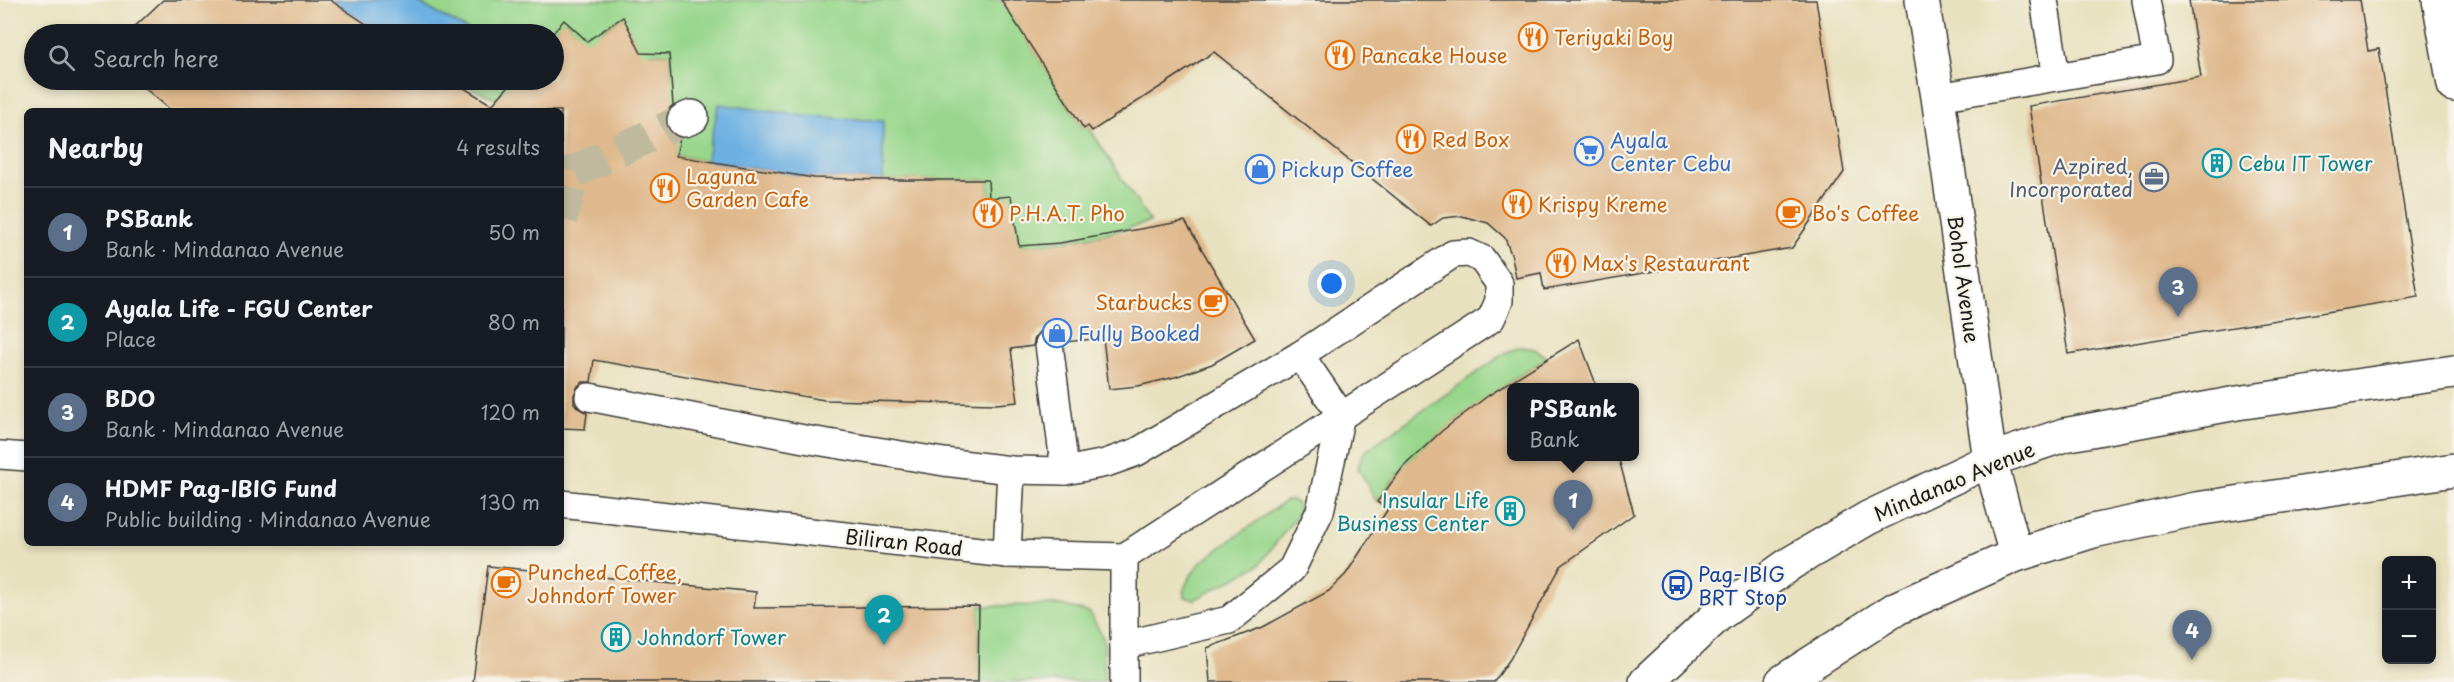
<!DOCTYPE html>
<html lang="en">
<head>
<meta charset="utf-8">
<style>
	body { margin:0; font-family:"Playpen Sans",sans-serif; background:#20242c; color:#f1f3f6 }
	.controls { position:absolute; right:18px; bottom:18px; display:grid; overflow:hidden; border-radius:9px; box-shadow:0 3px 9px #0003 }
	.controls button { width:54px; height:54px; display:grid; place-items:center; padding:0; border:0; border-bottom:2px solid #363941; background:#171b24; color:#f1f3f6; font:30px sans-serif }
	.you { position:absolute; left:1332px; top:284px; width:21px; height:21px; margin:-15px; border:4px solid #fff; border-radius:50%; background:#1a73e8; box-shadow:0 0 0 9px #1a73e833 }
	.badge { display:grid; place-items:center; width:39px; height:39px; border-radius:50%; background:#0f766e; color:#fff; font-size:20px; font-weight:700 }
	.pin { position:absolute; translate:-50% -50px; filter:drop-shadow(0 2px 3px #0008) }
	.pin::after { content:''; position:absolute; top:32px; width:21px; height:18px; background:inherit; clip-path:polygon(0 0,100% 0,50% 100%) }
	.popup { position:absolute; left:1507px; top:383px; width:132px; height:78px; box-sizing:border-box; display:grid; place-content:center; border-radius:9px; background:#171b24; filter:drop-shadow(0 2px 4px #0005); font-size:20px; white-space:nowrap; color:#9ea1a6 }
	.popup b { font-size:22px; color:#f1f3f6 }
	.popup::after { content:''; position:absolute; left:50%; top:100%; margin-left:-12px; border:12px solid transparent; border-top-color:#171b24 }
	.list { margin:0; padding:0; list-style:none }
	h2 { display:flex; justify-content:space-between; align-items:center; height:78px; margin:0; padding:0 24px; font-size:26px }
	h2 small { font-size:20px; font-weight:400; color:#9ea1a6 }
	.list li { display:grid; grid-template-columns:39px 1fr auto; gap:18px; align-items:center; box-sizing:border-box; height:90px; padding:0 24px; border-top:2px solid #363941 }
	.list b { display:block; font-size:22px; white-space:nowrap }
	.list p { margin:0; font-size:20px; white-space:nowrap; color:#9ea1a6 }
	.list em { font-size:20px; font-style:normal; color:#9ea1a6 }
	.icon { flex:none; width:33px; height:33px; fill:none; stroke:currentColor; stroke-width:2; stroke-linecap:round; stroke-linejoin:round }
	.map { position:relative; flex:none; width:2454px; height:682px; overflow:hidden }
	.search { position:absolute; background:#171b24; box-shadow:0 3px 9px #0003; left:24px; top:24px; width:540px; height:66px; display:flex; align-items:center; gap:15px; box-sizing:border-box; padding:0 21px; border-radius:33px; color:#9ea1a6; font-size:22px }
	.panel { position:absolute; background:#171b24; box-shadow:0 3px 9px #0003; left:24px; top:108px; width:540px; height:438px; border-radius:9px }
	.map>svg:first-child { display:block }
	.green { fill:#97d68b; stroke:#5a7954; stroke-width:1.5 }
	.water { fill:#6db0e2; stroke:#44667f; stroke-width:1.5 }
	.building { fill:#dfb98d }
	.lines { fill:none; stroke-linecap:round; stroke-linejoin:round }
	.pedestrian-tunnel { stroke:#bfba9e; stroke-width:33; stroke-dasharray:33 16; stroke-linecap:butt }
	.service-casing { stroke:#3b3a34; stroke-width:30 }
	.pedestrian-casing { stroke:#3b3a34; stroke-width:36 }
	.minor-casing { stroke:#3b3a34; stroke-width:36 }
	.tertiary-casing { stroke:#3b3a34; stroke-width:36 }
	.secondary-casing { stroke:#3b3a34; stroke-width:36 }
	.service { stroke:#fff; stroke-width:27 }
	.pedestrian { stroke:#fff; stroke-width:33 }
	.minor { stroke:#fff; stroke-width:33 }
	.tertiary { stroke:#fff; stroke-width:33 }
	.secondary { stroke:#fff; stroke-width:33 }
	.labels { text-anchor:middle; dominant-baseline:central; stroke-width:4.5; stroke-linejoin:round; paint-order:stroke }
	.food-label { font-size:20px; fill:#c56008; stroke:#f7f3e8; text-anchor:start }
	.shop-label { font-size:20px; fill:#366cbe; stroke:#f7f3e8; text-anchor:start }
	.culture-label { font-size:20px; fill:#0d838f; stroke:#f7f3e8; text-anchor:start }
	.service-label { font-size:20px; fill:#4e5e75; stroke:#f7f3e8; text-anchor:end }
	.street-label { font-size:20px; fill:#1c1c1c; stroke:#f7f3e8 }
	.transit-label { font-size:20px; fill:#164399; stroke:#f7f3e8; text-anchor:start }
</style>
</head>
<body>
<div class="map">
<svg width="2454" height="682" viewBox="0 0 2454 682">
	<rect width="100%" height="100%" fill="#f7f3e8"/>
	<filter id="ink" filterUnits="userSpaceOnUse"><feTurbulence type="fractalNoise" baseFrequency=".0167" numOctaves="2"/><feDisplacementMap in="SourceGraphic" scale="12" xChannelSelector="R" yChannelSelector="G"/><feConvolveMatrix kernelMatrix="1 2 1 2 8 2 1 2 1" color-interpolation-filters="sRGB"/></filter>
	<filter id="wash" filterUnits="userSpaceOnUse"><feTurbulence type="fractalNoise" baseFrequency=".008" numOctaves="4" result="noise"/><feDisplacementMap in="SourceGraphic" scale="24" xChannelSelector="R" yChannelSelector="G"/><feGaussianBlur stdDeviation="1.35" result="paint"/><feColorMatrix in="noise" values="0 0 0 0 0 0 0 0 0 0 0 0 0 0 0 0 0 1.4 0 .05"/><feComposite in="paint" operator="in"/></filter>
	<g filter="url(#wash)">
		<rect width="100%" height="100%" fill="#e8e1bf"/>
		<g class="green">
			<path d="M 413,0 L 1002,0 L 1083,128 L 1088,126 L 1150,222 C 1106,235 1064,243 1019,246 L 989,198 L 988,180 L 883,180 L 882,121 L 805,116 L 706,161 L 668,154 L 681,133 L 677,108 L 666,110 L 671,79 L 669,54 L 652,53 L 636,60 L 632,35 L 622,18 L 605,28 L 589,46 L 565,20 L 552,34 L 475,34 Z"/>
			<path d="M 463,80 L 509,80 L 508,105 L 461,83 Z"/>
			<path d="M 1520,347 L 1535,349 L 1547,358 C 1497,390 1447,422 1406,465 C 1395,476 1386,489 1377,502 L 1358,468 L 1362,455 L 1372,446 L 1505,353 Z"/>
			<path d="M 1292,500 C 1298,503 1300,507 1298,514 L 1259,565 L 1194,600 L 1185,597 L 1184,589 L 1189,578 L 1201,562 L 1285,501 Z"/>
			<path d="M 1061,605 L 1090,613 L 1104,640 L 1104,682 L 978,682 L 979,606 Z"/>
		</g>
		<g class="water">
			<path d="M 330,0 L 413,0 L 475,34 L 381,34 Z"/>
			<path d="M 719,104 L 805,116 L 883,121 L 883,180 L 814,178 L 706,161 Z"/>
		</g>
		<g id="blocks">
			<g class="building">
				<path d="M 163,0 L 330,0 L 381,34 L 127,34 Z"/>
				<path d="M 1001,0 L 1816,0 L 1844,172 L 1792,248 L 1544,290 L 1541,273 L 1516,278 L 1512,257 L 1505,238 L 1488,223 L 1462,216 L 1443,218 L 1431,226 L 1214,52 L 1092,131 L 1088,126 L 1084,129 Z"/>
				<path d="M 2189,0 L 2360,0 L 2368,51 L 2379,49 L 2418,297 L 2068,354 L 2029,106 L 2201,77 Z"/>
				<path d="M 623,17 L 641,53 L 669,54 L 673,105 L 669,109 L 665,118 L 667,127 L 672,134 L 680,138 L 676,156 L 814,178 L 883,180 L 988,180 L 989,198 L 1011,196 L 1019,246 L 1060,243 L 1185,221 L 1255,339 L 1212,364 L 1175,377 L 1138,386 L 1109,389 L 1103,338 L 1065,342 L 1062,335 L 1056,330 L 1046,329 L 1039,332 L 1035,337 L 1033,346 L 1011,349 L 1018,402 L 996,404 L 824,400 L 594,360 L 591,382 L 583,382 L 578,386 L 574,395 L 574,403 L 578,408 L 587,413 L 585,429 L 561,428 L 561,111 L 172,111 L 135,80 L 451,80 L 492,105 L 514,80 L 554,80 L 552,34 L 564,20 L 587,41 Z"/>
				<path d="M 1579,339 L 1597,387 L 1512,387 L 1512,456 L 1618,456 L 1634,514 L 1561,566 L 1510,659 L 1494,682 L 1210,682 L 1207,648 L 1263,627 L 1329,591 L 1346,574 L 1388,509 L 1377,502 L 1404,466 L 1443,430 L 1489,395 Z"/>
				<path d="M 488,566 L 756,592 L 754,608 L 979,606 L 978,682 L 473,682 Z"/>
			</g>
		</g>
	</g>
	<g filter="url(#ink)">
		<use href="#blocks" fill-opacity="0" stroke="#3b3a34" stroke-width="1.5"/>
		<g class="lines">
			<path class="pedestrian-tunnel" d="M 561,219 L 575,171 L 684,120"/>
			<g class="service-casing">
				<g id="service">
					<path d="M 2044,0 L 2056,77"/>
					<path d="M 1938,97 L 2157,60 L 2146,0"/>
					<path d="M 1049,344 L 1065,471"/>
					<path d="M 589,397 L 804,439 L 944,462 L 1011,470 L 1065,471 L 1106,463 L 1137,452 L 1300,355 L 1453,254 L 1469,253 L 1482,259 L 1499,283 L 1499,301 L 1491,319 L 1124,557"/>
					<path d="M 0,455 L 27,457"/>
					<path d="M 561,504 L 1007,554 L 1124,557"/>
					<path d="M 1007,554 L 1011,470"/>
					<path d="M 1124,645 L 1229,620 L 1292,569 L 1320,511 L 1341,415 L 1300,355"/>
					<path d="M 1124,682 L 1124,557"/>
				</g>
			</g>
			<g class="pedestrian-casing">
				<path id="pedestrian" d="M 684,120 L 692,117"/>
			</g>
			<g class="minor-casing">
				<path id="minor" d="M 1922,0 L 1938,97 L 1990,460 L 2016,555"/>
			</g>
			<g class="tertiary-casing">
				<g id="tertiary">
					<path d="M 1646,682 L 1718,615 L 1791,563 L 1868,518 L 1990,460 L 2064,435 L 2237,403 L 2454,372"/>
					<path d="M 1782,682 L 1897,608 L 2016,555 L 2093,531 L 2196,509 L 2454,470"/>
				</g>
			</g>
			<g class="secondary-casing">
				<path id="secondary" d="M 2439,0 L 2454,85"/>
			</g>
			<use href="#service" class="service"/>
			<use href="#pedestrian" class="pedestrian"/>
			<use href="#minor" class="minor"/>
			<use href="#tertiary" class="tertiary"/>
			<use href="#secondary" class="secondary"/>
		</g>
	</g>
	<defs>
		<g id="restaurant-ring" transform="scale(1.5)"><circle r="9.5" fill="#f7f3e8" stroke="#e8710a" stroke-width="1.5"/><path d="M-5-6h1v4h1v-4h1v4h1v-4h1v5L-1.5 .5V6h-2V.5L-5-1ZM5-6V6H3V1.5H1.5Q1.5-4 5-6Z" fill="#e8710a"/></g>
		<g id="supermarket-ring" transform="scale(1.5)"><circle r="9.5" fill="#f7f3e8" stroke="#3f7fe0" stroke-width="1.5"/><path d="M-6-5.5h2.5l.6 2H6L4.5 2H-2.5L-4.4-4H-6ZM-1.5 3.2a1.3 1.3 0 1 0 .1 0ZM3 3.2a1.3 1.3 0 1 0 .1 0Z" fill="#3f7fe0"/></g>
		<g id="building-ring" transform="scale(1.5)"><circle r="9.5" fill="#f7f3e8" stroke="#0f9aa8" stroke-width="1.5"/><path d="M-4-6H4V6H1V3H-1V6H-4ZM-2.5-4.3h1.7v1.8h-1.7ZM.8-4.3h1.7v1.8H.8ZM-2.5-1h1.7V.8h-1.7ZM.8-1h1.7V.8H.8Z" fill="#0f9aa8"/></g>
		<g id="shop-ring" transform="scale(1.5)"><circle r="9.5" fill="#f7f3e8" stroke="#3f7fe0" stroke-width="1.5"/><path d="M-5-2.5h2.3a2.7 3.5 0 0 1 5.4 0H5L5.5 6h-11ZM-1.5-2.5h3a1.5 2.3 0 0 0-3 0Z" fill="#3f7fe0"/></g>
		<g id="office-ring" transform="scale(1.5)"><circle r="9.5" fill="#f7f3e8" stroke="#5c6f8a" stroke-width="1.5"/><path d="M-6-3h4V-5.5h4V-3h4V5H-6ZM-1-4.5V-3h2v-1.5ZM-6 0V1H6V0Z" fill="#5c6f8a"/></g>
		<g id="cafe-ring" transform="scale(1.5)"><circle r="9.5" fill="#f7f3e8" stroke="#e8710a" stroke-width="1.5"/><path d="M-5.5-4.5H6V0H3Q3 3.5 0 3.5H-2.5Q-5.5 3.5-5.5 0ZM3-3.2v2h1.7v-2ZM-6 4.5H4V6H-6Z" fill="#e8710a"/></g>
		<g id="bus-ring" transform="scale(1.5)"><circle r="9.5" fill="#f7f3e8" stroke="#1a4fb4" stroke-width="1.5"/><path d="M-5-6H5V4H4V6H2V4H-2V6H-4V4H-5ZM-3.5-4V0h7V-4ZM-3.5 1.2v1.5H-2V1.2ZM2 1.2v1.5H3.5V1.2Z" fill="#1a4fb4"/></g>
	</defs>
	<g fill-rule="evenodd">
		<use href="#restaurant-ring" x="1533" y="37"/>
		<use href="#restaurant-ring" x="1340" y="55"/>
		<use href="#restaurant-ring" x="1411" y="139"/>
		<use href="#supermarket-ring" x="1589" y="151"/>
		<use href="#building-ring" x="2217" y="163"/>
		<use href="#shop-ring" x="1260" y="169"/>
		<use href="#office-ring" x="2154" y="177"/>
		<use href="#restaurant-ring" x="665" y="188"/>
		<use href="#restaurant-ring" x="1517" y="204"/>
		<use href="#restaurant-ring" x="988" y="213"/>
		<use href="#cafe-ring" x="1791" y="213"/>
		<use href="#restaurant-ring" x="1561" y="263"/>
		<use href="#cafe-ring" x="1213" y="302"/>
		<use href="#shop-ring" x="1057" y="333"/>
		<use href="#building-ring" x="1510" y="511"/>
		<use href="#cafe-ring" x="506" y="583"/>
		<use href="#bus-ring" x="1677" y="585"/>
		<use href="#building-ring" x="616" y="637"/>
	</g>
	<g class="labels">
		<g class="food-label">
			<text x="1554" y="37">Teriyaki Boy</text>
			<text x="1361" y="55">Pancake House</text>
			<text x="1432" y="139">Red Box</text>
			<text x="686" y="176">Laguna<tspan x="686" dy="23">Garden Cafe</tspan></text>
			<text x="1538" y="204">Krispy Kreme</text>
			<text x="1009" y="213">P.H.A.T. Pho</text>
			<text x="1812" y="213">Bo's Coffee</text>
			<text x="1582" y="263">Max's Restaurant</text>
			<text x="1192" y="302" text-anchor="end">Starbucks</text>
			<text x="527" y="572">Punched Coffee,<tspan x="527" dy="23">Johndorf Tower</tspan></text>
		</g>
		<g class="shop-label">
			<text x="1610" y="140">Ayala<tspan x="1610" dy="23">Center Cebu</tspan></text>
			<text x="1281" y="169">Pickup Coffee</text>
			<text x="1078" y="333">Fully Booked</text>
		</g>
		<g class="culture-label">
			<text x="2238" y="163">Cebu IT Tower</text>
			<text x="1489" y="500" text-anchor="end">Insular Life<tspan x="1489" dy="23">Business Center</tspan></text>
			<text x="637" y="637">Johndorf Tower</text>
		</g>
		<g class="service-label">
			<text x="2133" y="166">Azpired,<tspan x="2133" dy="23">Incorporated</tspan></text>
		</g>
		<g class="street-label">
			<text transform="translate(1964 279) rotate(82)">Bohol Avenue</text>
			<text transform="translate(1954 481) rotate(-23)">Mindanao Avenue</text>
			<text transform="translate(904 542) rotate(6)">Biliran Road</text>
		</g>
		<g class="transit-label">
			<text x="1698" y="574">Pag-IBIG<tspan x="1698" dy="23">BRT Stop</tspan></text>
		</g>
	</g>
</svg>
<div class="controls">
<button>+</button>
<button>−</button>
</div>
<div class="you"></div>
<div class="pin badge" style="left:1573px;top:530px;background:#5c6f8a">1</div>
<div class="popup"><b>PSBank</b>Bank</div>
<div class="pin badge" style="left:884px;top:645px;background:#0f9aa8">2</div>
<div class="pin badge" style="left:2178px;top:317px;background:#5c6f8a">3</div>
<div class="pin badge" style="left:2192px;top:660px;background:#5c6f8a">4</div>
<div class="search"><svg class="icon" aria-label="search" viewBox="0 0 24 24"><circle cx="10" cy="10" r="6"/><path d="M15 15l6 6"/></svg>Search here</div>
<section class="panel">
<h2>Nearby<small>4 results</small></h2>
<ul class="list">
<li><span class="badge" style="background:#5c6f8a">1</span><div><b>PSBank</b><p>Bank · Mindanao Avenue</p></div><em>50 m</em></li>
<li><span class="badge" style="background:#0f9aa8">2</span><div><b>Ayala Life - FGU Center</b><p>Place</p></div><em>80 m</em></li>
<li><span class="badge" style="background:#5c6f8a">3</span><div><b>BDO</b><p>Bank · Mindanao Avenue</p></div><em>120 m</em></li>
<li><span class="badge" style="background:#5c6f8a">4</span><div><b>HDMF Pag-IBIG Fund</b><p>Public building · Mindanao Avenue</p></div><em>130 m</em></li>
</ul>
</section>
</div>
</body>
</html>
